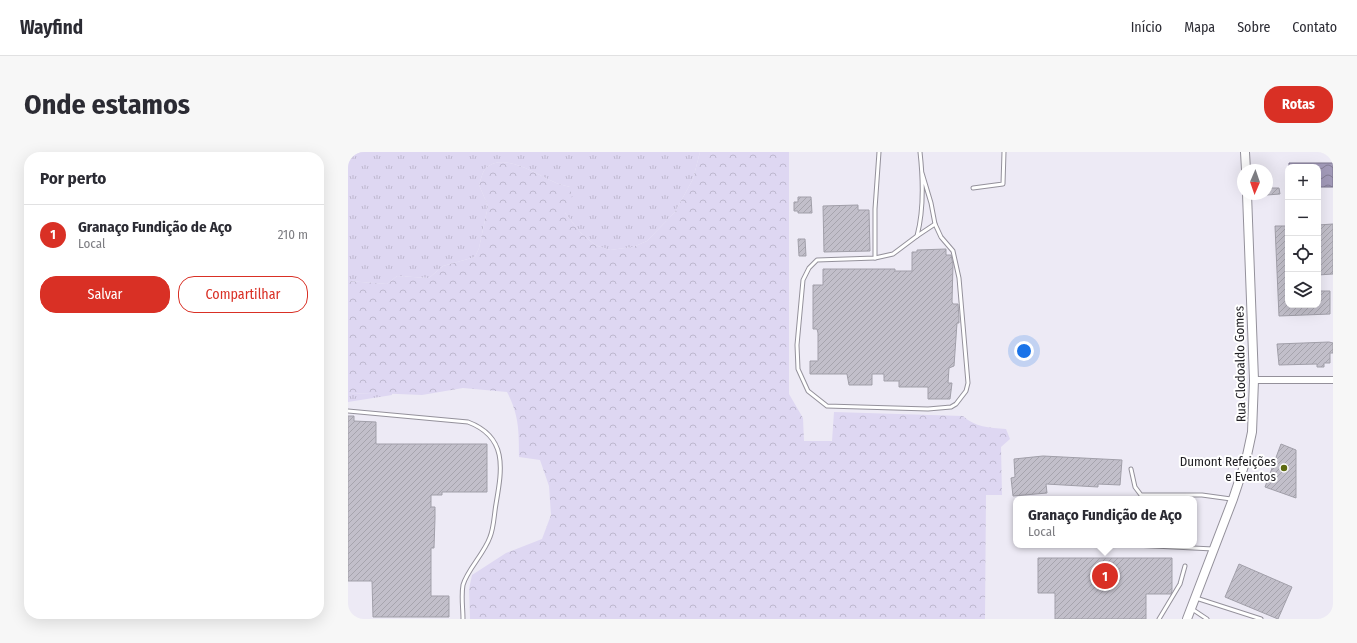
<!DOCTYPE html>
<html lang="pt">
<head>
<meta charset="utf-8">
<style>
	body { margin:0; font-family:"Fira Sans Condensed",sans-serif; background:#f7f7f7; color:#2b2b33 }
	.controls { position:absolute; right:12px; top:12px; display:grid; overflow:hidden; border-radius:8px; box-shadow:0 4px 16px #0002 }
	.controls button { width:36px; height:36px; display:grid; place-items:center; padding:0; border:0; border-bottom:1px solid #e1e1e2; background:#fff; color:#2b2b33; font:20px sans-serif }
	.compass { position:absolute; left:889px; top:12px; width:36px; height:36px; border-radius:50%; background:#fff; box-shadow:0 4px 16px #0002; rotate:182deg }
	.you { position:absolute; left:676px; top:199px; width:14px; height:14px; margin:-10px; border:3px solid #fff; border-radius:50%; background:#1a73e8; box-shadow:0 0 0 6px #1a73e833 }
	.badge { display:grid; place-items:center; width:26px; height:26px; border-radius:50%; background:#d93025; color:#fff; font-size:13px; font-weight:700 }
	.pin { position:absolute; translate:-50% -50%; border:2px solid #fff; box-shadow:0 1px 4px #0006 }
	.popup { position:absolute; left:665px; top:344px; width:184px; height:52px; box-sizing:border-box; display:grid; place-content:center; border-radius:8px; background:#fff; filter:drop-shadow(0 1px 3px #0005); font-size:13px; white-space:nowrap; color:#7c7c81 }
	.popup b { font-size:15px; color:#2b2b33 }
	.popup::after { content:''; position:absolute; left:50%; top:100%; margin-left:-8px; border:8px solid transparent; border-top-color:#fff }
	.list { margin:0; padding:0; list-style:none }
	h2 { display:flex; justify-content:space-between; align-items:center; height:52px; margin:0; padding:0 16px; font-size:17px }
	h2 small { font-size:13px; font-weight:400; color:#7c7c81 }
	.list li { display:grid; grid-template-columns:26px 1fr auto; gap:12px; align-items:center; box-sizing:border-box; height:60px; padding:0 16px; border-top:1px solid #e1e1e2 }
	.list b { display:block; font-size:15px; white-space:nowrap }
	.list p { margin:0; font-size:13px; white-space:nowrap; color:#7c7c81 }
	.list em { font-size:13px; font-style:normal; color:#7c7c81 }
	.actions { display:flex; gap:8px; padding:12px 16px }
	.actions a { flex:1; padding:9px 0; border:1px solid #d93025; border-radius:16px; text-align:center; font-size:14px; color:#d93025 }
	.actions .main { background:#d93025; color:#fff }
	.icon { flex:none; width:22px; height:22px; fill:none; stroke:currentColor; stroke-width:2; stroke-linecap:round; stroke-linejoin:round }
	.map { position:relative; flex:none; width:985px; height:467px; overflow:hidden; border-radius:16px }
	header { display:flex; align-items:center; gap:24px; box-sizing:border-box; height:56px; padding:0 20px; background:#fff; border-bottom:1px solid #e1e1e2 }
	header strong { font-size:19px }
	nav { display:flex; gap:22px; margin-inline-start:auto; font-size:14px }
	.intro { display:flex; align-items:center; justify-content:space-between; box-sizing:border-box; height:96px; padding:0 24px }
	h1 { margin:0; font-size:28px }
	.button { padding:10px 18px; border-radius:16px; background:#d93025; color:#fff; font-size:14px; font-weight:700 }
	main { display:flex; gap:24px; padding:0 24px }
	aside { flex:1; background:#fff; border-radius:16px; box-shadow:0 4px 16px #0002 }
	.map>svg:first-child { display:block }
	.grass { fill:url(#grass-tufts) }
	.forest { fill:url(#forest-crowns) }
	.water { fill:url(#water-waves); stroke:#7b758c }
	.building { fill:url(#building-hatch); stroke:#a19fa9 }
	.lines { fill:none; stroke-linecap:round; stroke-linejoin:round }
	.lane-casing { stroke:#94919b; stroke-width:5 }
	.street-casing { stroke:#94919b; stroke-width:8 }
	.secondary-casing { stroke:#94919b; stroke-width:10 }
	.lane { stroke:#fff; stroke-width:3 }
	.street { stroke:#fff; stroke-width:6 }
	.secondary { stroke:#fff; stroke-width:8 }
	.poi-dot { fill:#5d6a11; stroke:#fff; stroke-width:1.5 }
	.labels { text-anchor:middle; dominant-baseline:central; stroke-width:4; stroke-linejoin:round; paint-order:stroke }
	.street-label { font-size:13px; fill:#201f23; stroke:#fff }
	.poi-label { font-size:13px; fill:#201f23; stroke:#fff; text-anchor:end }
</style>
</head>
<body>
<header>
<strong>Wayfind</strong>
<nav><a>Início</a><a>Mapa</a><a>Sobre</a><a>Contato</a></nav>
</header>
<div class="intro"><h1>Onde estamos</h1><a class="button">Rotas</a></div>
<main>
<aside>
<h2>Por perto<small></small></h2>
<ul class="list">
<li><span class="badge">1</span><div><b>Granaço Fundição de Aço</b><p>Local</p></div><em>210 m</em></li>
</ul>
<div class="actions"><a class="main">Salvar</a><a>Compartilhar</a></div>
</aside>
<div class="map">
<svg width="985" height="467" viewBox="0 0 985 467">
	<defs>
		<pattern id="grass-tufts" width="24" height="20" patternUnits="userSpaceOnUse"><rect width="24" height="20" fill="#ded7f2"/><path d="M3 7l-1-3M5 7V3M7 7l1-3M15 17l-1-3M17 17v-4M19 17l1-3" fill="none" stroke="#beb8cf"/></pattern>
		<pattern id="forest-crowns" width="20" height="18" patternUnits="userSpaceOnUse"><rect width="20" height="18" fill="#ded7f2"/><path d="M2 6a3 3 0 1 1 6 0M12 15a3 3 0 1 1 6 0" fill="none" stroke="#beb8cf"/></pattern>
		<pattern id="water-waves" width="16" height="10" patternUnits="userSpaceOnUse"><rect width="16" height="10" fill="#a29ab9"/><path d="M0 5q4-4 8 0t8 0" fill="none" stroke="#847d96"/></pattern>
		<pattern id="building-hatch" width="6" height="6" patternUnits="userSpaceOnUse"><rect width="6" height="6" fill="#c2bfca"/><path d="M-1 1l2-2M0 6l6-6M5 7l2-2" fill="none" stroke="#a6a4ad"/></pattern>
	</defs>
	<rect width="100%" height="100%" fill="#edeaf5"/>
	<g class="grass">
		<path d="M 0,0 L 352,0 L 345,27 L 327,60 L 299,89 L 285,95 L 262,98 L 247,93 L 233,81 L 217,61 L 222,35 C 216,33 209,32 204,29 C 187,21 155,0 138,16 C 134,20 133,28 131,33 L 140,54 L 131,96 L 127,105 L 95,114 L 81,126 L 49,124 L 39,132 L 0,129 Z"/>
		<path d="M 26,241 L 44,241 L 44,243 L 0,250 L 0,242 Z"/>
	</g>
	<path class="forest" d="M 352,0 L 441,0 L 441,242 L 455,266 L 456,289 L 484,289 L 486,260 L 615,264 C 627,275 641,276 658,277 L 662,287 L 653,295 L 654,343 L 638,343 L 637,467 L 122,467 L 121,437 L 124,423 L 158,401 L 194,387 L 203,363 L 201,334 L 192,308 L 171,305 C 171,279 171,263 159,240 L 115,236 L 74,243 L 26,241 L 0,242 L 0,129 L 39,132 L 49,124 L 81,126 L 95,114 L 127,105 L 131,96 L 140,54 L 131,33 C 133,28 134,20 138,16 C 155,0 187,21 204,29 C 209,32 216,33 222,35 L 225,52 L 217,61 L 233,81 L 247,93 L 262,98 L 285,95 L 299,89 L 327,60 L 345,27 Z"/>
	<path class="water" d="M 941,11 L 985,11 L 985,35 L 970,35 L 970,15 L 941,15 Z"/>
	<g class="building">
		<path d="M 919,36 L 931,36 L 932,42 L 919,43 Z"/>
		<path d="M 450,45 L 463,45 L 464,61 L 450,61 L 450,59 L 446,59 L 446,50 L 450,50 Z"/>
		<path d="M 510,53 L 510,58 L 521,58 L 522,99 L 476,100 L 475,54 Z"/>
		<path d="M 985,72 L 985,122 L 970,123 L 970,73 Z"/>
		<path d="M 927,74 L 940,74 L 940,153 L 970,153 L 970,139 L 982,139 L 982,162 L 931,164 Z"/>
		<path d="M 450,87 L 457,87 L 458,104 L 451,104 Z"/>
		<path d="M 598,97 L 598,103 L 603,103 L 605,112 L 604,150 L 605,152 L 610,152 L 611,165 L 611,171 L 609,171 L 606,214 L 601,216 L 600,231 L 604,231 L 602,247 L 580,247 L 580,235 L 551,235 L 551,229 L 536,229 L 536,222 L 524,222 L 524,233 L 501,233 L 499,222 L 462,222 L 462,209 L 470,209 L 470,181 L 469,177 L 465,177 L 465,133 L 475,133 L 475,117 L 547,117 L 547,119 L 564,119 L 564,100 L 569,100 L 569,98 Z"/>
		<path d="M 981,190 L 985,191 L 985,201 L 982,201 L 982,211 L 976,211 L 976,215 L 969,215 L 969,212 L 931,213 L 929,192 Z"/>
		<path d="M 0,264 L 6,264 L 6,269 L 28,270 L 28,292 L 139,292 L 139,340 L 94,340 L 94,343 L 83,343 L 83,355 L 87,355 L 87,366 L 86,396 L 83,396 L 83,444 L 101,444 L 101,465 L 25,465 L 24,429 L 0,429 Z"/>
		<path d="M 933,292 L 948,298 L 948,346 L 917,335 Z"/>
		<path d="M 695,304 L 774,308 L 772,333 L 750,332 L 750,335 L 698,332 L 699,341 L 665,344 L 663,326 L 667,325 L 666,307 Z"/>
		<path d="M 690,406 L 824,406 L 824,439 L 823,442 L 798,442 L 798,467 L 707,467 L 707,441 L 690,441 Z"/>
		<path d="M 891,412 L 944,435 L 930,467 L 877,445 Z"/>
	</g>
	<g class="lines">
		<g class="lane-casing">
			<g id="lane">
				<path d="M 572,0 C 575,27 576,58 569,84 L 545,102 L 527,106 L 469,108 L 461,116 L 455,128 L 449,193 L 450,217 L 460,239 L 479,254 L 580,257 L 603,255 L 608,252 L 618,239 L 620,231 L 611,126 L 605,99 L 593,85 L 587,72 L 583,51 L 574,21"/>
				<path d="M 625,36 L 655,32 L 656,0"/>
				<path d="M 569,84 L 587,72"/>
				<path d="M 527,106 L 527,57 L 531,0"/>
				<path d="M 0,259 L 120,270 C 160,285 154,317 148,352 C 146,363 146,375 142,385 C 136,402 119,418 115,433 C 113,444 115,456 115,467"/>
				<path d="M 783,317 L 787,335 L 793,343 L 854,343 L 883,347"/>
				<path d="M 786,393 L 865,397"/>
				<path d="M 848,446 L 913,467"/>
				<path d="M 844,457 L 859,467"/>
				<path d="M 811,467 L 832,432 L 837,414"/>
			</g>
		</g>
		<g class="street-casing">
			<path id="street" d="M 906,228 L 985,228"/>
		</g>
		<g class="secondary-casing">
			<g id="secondary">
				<path d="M 897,0 L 898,18"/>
				<path d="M 839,467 L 885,347 L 898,308 L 904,280 L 906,228 L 899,42"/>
			</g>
		</g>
		<use href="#lane" class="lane"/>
		<use href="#street" class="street"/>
		<use href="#secondary" class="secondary"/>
	</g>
	<circle class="poi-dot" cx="936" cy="316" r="4"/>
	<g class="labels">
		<g class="street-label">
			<text transform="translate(892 212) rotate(-91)">Rua Clodoaldo Gomes</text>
		</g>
		<g class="poi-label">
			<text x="928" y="309">Dumont Refeições<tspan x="928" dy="15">e Eventos</tspan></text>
		</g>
	</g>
</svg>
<div class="controls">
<button>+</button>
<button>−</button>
<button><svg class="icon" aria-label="locate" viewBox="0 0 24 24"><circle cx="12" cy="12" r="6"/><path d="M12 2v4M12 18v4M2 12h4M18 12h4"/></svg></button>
<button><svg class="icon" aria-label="layers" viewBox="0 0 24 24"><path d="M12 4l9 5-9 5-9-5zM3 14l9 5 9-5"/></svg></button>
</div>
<svg class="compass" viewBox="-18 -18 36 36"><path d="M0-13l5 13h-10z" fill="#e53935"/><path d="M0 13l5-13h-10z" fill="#7c7c81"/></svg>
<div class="you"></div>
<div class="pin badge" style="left:757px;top:424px">1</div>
<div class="popup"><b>Granaço Fundição de Aço</b>Local</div>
</div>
</main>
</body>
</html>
